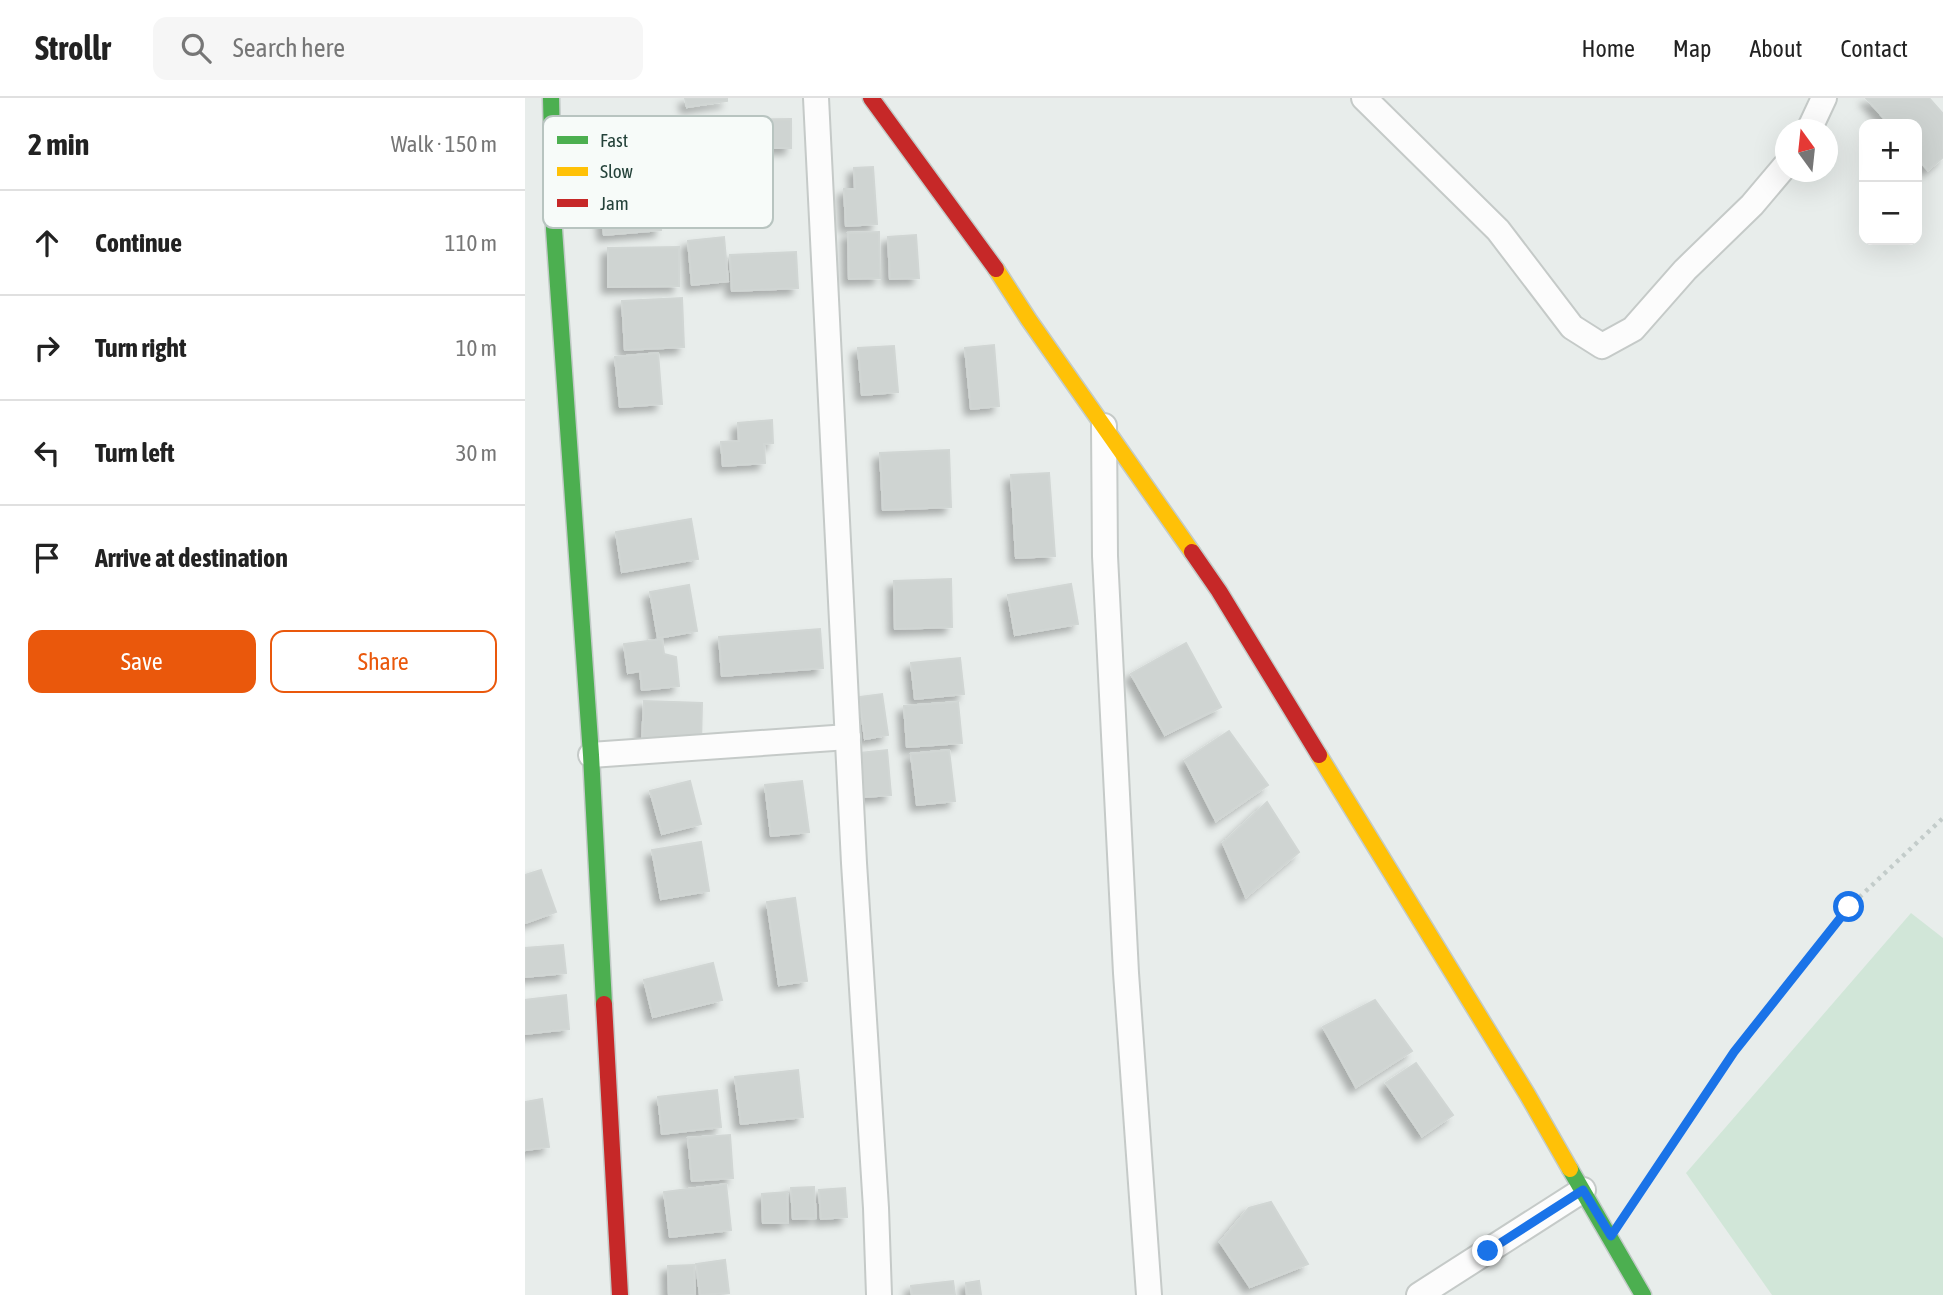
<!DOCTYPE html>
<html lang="en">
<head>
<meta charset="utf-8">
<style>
	body { margin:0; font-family:"Asap Condensed",sans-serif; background:#f6f6f6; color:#222 }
	.controls { position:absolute; right:21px; top:21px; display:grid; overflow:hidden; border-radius:14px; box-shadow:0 7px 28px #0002 }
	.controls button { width:63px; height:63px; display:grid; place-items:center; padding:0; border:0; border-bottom:2px solid #e0e0e0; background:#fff; color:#222; font:35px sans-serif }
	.compass { position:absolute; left:1250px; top:21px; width:63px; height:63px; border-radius:50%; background:#fff; box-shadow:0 7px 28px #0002; rotate:345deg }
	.stop { position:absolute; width:21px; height:21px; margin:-16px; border:5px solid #1a73e8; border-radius:50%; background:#fff }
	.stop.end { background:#1a73e8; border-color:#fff; box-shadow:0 2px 7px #0008 }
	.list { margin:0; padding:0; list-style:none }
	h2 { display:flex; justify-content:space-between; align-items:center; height:91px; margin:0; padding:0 28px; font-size:30px }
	h2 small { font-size:23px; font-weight:400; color:#767676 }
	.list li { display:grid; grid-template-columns:46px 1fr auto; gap:21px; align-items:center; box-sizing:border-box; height:105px; padding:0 28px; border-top:2px solid #e0e0e0 }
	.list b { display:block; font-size:26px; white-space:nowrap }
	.list em { font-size:23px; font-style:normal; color:#767676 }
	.actions { display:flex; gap:14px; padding:21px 28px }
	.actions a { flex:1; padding:16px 0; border:2px solid #ea580c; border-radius:14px; text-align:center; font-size:24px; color:#ea580c }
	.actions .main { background:#ea580c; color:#fff }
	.icon { flex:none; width:38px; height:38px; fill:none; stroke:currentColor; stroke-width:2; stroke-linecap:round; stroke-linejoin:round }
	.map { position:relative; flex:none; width:1418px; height:1197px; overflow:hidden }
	header { display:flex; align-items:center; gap:42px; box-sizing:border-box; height:98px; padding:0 35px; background:#fff; border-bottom:2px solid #e0e0e0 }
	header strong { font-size:33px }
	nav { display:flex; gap:38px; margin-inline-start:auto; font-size:24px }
	.search { width:490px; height:63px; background:#f6f6f6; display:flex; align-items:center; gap:18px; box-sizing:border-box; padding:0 24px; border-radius:14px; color:#767676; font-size:26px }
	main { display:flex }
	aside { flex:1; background:#fff }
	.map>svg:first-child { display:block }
	.green { fill:#d1e6d8 }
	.building { fill:#cfd4d2; stroke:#d1d6d4; stroke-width:2; filter:url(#shadow) }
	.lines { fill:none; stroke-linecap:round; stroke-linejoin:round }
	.street-casing { stroke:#c5cac8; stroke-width:28 }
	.fast-casing { stroke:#c3cbc8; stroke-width:19 }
	.slow-casing { stroke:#c3cbc8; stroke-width:19 }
	.jam-casing { stroke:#c3cbc8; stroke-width:19 }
	.path { stroke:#c3ccca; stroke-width:4.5; stroke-dasharray:3.5 5; stroke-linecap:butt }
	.street { stroke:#fcfcfc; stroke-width:24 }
	.fast { stroke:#4caf50; stroke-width:16 }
	.slow { stroke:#ffc107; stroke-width:16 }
	.jam { stroke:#c62828; stroke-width:16 }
	.route { stroke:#1a73e8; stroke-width:9 }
	.key { fill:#f7fbf9; stroke:#b8c4c0; stroke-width:2 }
	.key-label { font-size:19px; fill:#24423a }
</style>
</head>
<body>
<header>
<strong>Strollr</strong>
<div class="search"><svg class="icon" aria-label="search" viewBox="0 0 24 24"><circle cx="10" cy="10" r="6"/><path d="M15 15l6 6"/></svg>Search here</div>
<nav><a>Home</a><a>Map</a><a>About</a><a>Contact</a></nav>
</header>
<main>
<aside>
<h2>2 min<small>Walk · 150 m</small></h2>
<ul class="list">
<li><svg class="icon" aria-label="ahead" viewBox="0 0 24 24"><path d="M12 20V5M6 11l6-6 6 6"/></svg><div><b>Continue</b></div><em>110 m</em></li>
<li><svg class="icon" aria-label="right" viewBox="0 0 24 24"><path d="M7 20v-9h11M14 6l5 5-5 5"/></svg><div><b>Turn right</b></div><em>10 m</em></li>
<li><svg class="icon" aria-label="left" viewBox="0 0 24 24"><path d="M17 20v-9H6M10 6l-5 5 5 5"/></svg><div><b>Turn left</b></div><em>30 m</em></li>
<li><svg class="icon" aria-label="arrive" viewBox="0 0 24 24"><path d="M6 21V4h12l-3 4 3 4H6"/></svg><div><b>Arrive at destination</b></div></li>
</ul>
<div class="actions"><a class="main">Save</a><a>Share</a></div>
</aside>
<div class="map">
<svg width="1418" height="1197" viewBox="0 0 1418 1197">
	<defs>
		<filter id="shadow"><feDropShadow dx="-6" dy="6" stdDeviation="3.5" flood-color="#0004"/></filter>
	</defs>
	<rect width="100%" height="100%" fill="#e8edeb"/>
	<path class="green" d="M 1386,815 L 1418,840 L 1418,1197 L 1247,1197 L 1161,1075 Z"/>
	<g class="building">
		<path d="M 160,0 L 202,0 L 202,3 L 162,9 Z"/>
		<path d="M 1341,0 L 1404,0 L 1418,16 L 1418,59 L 1403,72 L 1392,60 L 1392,26 L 1364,26 Z"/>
		<path d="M 266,21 L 266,50 L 245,50 L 245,80 L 196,80 L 196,22 Z"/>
		<path d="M 125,30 L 136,132 L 79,137 L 68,36 Z"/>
		<path d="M 348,69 L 352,126 L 321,128 L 319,91 L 330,91 L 329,70 Z"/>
		<path d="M 354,134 L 355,180 L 324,181 L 323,135 Z"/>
		<path d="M 391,137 L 394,180 L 365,181 L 363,139 Z"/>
		<path d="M 199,139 L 203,183 L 167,187 L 163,143 Z"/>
		<path d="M 154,149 L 154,188 L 83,189 L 83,150 Z"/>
		<path d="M 271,154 L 273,190 L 207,193 L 205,157 Z"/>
		<path d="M 157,200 L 159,249 L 100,252 L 97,203 Z"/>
		<path d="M 469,247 L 474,308 L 446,311 L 440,250 Z"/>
		<path d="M 369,248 L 373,294 L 337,297 L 333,250 Z"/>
		<path d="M 133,255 L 137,306 L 95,309 L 90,259 Z"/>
		<path d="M 247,322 L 248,345 L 239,346 L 240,365 L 198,368 L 196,344 L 214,343 L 213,325 Z"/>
		<path d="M 424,352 L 426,409 L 358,412 L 355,355 Z"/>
		<path d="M 524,375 L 530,458 L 491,460 L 486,377 Z"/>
		<path d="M 166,421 L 173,461 L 97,474 L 91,434 Z"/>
		<path d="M 426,481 L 427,529 L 370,531 L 369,483 Z"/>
		<path d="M 546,486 L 553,526 L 490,537 L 483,497 Z"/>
		<path d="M 164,487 L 172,533 L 133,540 L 125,494 Z"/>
		<path d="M 295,531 L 298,570 L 197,578 L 194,539 Z"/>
		<path d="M 137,541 L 139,556 L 151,559 L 154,588 L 117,592 L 115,573 L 103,575 L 99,546 Z"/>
		<path d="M 661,545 L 696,609 L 640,637 L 606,576 Z"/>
		<path d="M 435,560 L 439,596 L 390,601 L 386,565 Z"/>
		<path d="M 357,596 L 363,637 L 340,641 L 334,599 Z"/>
		<path d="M 119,603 L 177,605 L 176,646 L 117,643 Z"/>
		<path d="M 433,604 L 437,645 L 382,649 L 379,608 Z"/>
		<path d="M 704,633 L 743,687 L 691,723 L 660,662 Z"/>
		<path d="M 362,652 L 366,697 L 339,699 L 335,655 Z"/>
		<path d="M 424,652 L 430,703 L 392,707 L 386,656 Z"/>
		<path d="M 165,683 L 176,726 L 137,736 L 125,693 Z"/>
		<path d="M 277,683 L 284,734 L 246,738 L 240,687 Z"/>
		<path d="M 742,704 L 774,754 L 721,799 L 698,745 Z"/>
		<path d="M 176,744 L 184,793 L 136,801 L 127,752 Z"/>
		<path d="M 16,772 L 31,814 L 0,825 L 0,777 Z"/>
		<path d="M 270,800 L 282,883 L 254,887 L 242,804 Z"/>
		<path d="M 38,847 L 41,875 L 0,879 L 0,850 Z"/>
		<path d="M 188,865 L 197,902 L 128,919 L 119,882 Z"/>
		<path d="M 41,897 L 44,931 L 0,936 L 0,902 Z"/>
		<path d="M 850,902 L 887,953 L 831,989 L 798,929 Z"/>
		<path d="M 891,965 L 928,1017 L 897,1038 L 861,985 Z"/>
		<path d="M 273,972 L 278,1019 L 216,1026 L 210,979 Z"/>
		<path d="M 192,992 L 196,1029 L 137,1036 L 133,999 Z"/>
		<path d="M 17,1001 L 24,1049 L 0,1052 L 0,1004 Z"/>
		<path d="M 205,1037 L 208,1080 L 167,1083 L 163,1040 Z"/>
		<path d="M 201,1086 L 206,1132 L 145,1139 L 139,1094 Z"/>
		<path d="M 289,1089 L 291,1120 L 268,1121 L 266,1090 Z"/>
		<path d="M 320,1090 L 322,1119 L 296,1121 L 294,1092 Z"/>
		<path d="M 262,1094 L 263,1125 L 238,1125 L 237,1096 Z"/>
		<path d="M 746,1104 L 783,1166 L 725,1189 L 695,1144 L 724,1110 Z"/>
		<path d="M 200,1162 L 204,1195 L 175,1197 L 171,1166 Z"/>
		<path d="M 169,1167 L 170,1197 L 144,1197 L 143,1168 Z"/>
		<path d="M 428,1183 L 430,1197 L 387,1197 L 386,1188 Z"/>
		<path d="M 454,1183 L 456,1197 L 442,1197 L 441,1185 Z"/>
	</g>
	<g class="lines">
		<g class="street-casing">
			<g id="street">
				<path d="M 291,0 L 329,765 L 351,1110 L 354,1197"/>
				<path d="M 839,0 L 973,132 L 1047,229 L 1077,248 L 1108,231 L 1160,172 L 1227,107 L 1260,68"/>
				<path d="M 1284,32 L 1299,0"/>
				<path d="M 579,328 L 580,458 L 601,875 L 624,1197"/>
				<path d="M 66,657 L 323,639"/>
				<path d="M 894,1197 L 1058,1092"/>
			</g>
		</g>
		<g class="fast-casing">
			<g id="fast">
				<path d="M 26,0 L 29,131 L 66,657 L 79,906"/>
				<path d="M 1045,1071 L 1118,1197"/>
			</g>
		</g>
		<g class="slow-casing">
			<g id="slow">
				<path d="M 471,171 L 504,222 L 667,454"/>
				<path d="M 794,657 L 1002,996 L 1045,1071"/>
			</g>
		</g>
		<g class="jam-casing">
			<g id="jam">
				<path d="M 346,0 L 471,171"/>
				<path d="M 667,454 L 694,493 L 794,657"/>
				<path d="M 79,906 L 95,1197"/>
			</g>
		</g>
		<path class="path" d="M 1102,1113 L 1209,954 L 1324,809 L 1418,720"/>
		<use href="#street" class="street"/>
		<use href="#fast" class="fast"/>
		<use href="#slow" class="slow"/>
		<use href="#jam" class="jam"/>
	</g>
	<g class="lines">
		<path class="route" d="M 963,1153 L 1058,1092 L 1086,1138 L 1209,954 L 1324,809"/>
	</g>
	<rect x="18" y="18" width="230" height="112" rx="10" class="key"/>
	<rect x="32" y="38" width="31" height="8" fill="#4caf50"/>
	<rect x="32" y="69" width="31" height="9" fill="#ffc107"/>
	<rect x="32" y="101" width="31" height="8" fill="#c62828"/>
	<g class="key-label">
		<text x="75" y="49">Fast</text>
		<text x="75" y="80">Slow</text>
		<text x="75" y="112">Jam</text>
	</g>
</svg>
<div class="controls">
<button>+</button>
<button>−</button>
</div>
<svg class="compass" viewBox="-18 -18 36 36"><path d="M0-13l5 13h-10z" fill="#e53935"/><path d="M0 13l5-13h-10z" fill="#767676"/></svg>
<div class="stop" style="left:1324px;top:809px"></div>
<div class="stop end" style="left:963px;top:1153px"></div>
</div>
</main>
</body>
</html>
